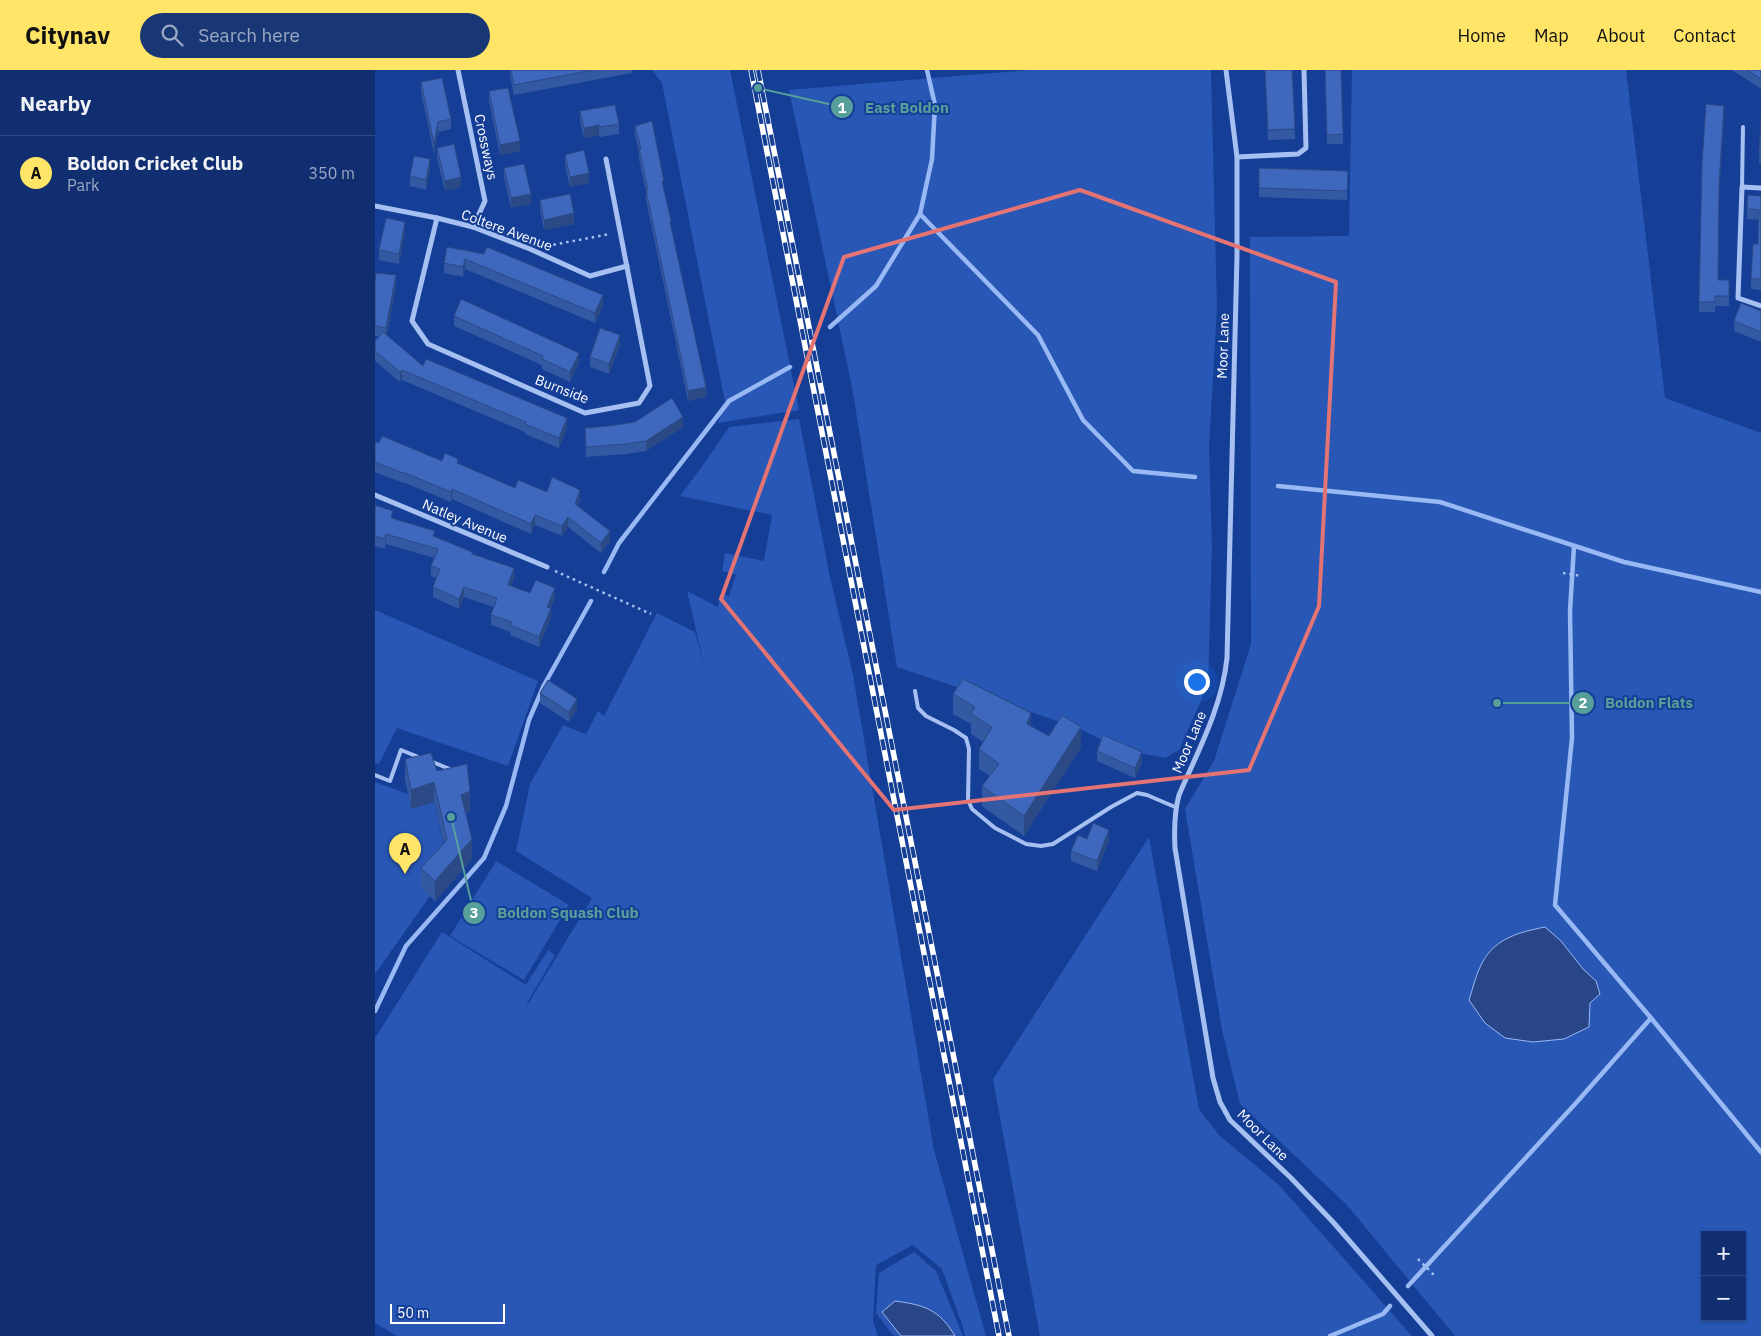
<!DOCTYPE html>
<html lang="en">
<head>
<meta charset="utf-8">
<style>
	body { margin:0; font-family:"IBM Plex Sans",sans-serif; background:#193675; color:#f1f3f6 }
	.controls { position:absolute; right:15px; bottom:15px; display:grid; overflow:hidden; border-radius:0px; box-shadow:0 1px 4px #0004 }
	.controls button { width:45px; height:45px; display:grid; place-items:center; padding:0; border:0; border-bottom:1px solid #304a83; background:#102e70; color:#f1f3f6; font:25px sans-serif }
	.scale { position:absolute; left:15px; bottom:12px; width:115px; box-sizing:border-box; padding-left:5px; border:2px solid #fff; border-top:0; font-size:14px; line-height:18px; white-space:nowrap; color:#fff; -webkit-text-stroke:4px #153e96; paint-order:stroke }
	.you { position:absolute; left:821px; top:611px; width:18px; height:18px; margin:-12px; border:4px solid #fff; border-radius:50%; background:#1a73e8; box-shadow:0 0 0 8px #1a73e833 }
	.badge { display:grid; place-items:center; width:32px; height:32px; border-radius:50%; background:#ffe567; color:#111; font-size:16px; font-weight:700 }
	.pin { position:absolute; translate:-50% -41px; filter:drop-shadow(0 1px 2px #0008) }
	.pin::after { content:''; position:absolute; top:26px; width:18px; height:15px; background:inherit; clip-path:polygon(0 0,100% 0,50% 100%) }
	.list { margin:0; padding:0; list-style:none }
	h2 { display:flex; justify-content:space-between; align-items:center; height:65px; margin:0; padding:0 20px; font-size:21px }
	h2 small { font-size:16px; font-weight:400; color:#9ca8c3 }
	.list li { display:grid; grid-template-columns:32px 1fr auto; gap:15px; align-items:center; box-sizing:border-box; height:75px; padding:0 20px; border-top:1px solid #304a83 }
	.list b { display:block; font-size:19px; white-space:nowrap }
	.list p { margin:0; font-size:16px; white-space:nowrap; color:#9ca8c3 }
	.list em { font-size:16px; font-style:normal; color:#9ca8c3 }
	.icon { flex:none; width:28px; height:28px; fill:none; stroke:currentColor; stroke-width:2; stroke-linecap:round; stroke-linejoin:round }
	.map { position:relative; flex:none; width:1386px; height:1266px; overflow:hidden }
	header { display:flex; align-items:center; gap:30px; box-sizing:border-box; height:70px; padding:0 25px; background:#ffe567; color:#111 }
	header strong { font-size:24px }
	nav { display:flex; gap:28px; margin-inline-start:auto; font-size:18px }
	.search { width:350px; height:45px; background:#193675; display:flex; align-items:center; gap:12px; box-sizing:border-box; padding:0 18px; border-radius:28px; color:#9ca8c3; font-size:19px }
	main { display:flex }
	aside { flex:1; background:#102e70 }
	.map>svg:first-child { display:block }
	.green { fill:#2857b5; fill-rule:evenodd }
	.water { fill:#284688; stroke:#99b9f4 }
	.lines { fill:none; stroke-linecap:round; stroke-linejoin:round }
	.stream { stroke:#99b9f4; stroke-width:4.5 }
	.path { stroke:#a6c0f2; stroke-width:2.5; stroke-dasharray:2.5 4; stroke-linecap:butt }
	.lane { stroke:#a6c0f2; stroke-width:4 }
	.street { stroke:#a6c0f2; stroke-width:5 }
	.rail-casing { stroke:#fff; stroke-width:5.5 }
	.rail { stroke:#153e96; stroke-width:4; stroke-dasharray:11; stroke-linecap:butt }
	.wall { fill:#3459a3 }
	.shaded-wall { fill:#2b4985 }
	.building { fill:#3d68be; stroke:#2b4985 }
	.marked { fill:none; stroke:#e47373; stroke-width:4; stroke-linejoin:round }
	.labels { text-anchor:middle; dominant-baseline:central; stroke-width:4; stroke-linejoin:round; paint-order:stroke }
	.street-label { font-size:14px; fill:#fff; stroke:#153e96 }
	.leader { fill:none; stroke:#579f9a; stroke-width:2 }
	.callout-dot { fill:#579f9a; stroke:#153e96; stroke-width:2 }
	.mark-label { font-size:15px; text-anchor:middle; font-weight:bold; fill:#fff }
	.callout-label { font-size:15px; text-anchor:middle; font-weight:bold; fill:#579f9a; stroke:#153e96; stroke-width:4; stroke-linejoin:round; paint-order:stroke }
</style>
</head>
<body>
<header>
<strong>Citynav</strong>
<div class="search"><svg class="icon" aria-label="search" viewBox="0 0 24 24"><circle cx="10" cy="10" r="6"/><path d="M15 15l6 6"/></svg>Search here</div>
<nav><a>Home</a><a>Map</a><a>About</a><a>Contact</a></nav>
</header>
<main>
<aside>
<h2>Nearby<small></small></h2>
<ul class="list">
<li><span class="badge">A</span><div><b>Boldon Cricket Club</b><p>Park</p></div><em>350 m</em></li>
</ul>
</aside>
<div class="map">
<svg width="1386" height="1266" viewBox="0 0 1386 1266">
	<rect width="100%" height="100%" fill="#153e96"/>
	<g class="green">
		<path d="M 277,0 L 355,0 L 424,340 L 343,353 L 350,332 L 287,13 Z"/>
		<path d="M 656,0 L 836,0 L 842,238 L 834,377 L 837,476 L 833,615 L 804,680 L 790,688 L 744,679 L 706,659 L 522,597 L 477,317 L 414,20 Z"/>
		<path d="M 977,0 L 1251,0 L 1290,328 L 1386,363 L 1386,1266 L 1080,1266 L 972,1135 L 865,1034 L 847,960 L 810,739 L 839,691 L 876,574 L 875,167 L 974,166 ZM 1330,1165 L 1367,1165 L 1367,1247 L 1330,1247 Z"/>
		<path d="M 424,349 L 455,507 L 478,605 L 559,1080 L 611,1266 L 590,1266 L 587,1254 L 567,1199 L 538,1175 L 501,1195 L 498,1251 L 503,1266 L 22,1266 L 0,1253 L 0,968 L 67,862 L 151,915 L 173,880 L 180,885 L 152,933 L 153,934 L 217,828 L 141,781 L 155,714 L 188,655 L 211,664 L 223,641 L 229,646 L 282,543 L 320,562 L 329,595 L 312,521 L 343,537 L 345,524 L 354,526 L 361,505 L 347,501 L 350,483 L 389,491 L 397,445 L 305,426 L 331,391 L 354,357 Z"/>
		<path d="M 0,540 L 163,611 L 133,696 L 22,658 L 4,694 L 0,693 Z"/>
		<path d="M 0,712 L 33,724 L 36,739 L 59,732 L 72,790 L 55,826 L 0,904 Z"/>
		<path d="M 774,767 L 824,1039 L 844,1065 L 904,1115 L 1037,1266 L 665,1266 L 618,1009 Z"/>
		<path d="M 121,791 L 194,835 L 149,910 L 75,866 Z"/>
		<path d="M 539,1182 L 561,1201 L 588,1266 L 520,1266 L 517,1264 L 501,1243 L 504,1203 Z"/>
	</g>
	<g class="water">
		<path d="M 1170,857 L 1186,871 L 1208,899 L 1221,911 L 1225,924 L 1215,933 L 1214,957 L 1189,969 L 1158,972 L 1130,968 L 1110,953 L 1094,930 C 1098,918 1101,904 1107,893 C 1120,868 1145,862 1170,857 Z"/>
		<path d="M 520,1231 C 549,1235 564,1239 580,1266 L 526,1266 L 507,1242 Z"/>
	</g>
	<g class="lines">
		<g class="stream">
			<path d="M 545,144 L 663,265 L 708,350 L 758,401 L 820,407"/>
			<path d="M 455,257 L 501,216 L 545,144 L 557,89 L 560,35 L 552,0"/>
			<path d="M 903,416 L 1065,432 L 1249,492 L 1386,522"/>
			<path d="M 229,502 L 244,473 L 354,331 L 415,297"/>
			<path d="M 0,941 L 31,876 L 109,788 L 131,736 L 154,650 L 169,615 L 216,531"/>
			<path d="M 1276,948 L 1386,1082"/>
			<path d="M 1033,1216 L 1201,1033 L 1276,948 L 1180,835 L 1197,668 L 1195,541 L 1199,476"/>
			<path d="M 955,1266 L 1008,1244 L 1015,1236"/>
		</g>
		<g class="path">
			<path d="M 172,176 L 235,164"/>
			<path d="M 180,501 L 276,544"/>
			<path d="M 1188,503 L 1207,506"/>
			<path d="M 1043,1189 L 1059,1205"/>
		</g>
		<g class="lane">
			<path d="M 1367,117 L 1368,57"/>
			<path d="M 540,621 L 543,638 L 551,646 L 579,660 L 591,668 L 594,679 L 593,730 L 597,739 L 620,758 L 651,774 L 666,776 L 678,774 L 736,737 L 762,723 L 772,725 L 800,737"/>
			<path d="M 55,691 L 77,700"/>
			<path d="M 0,705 L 15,711 L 26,680 L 46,688"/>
		</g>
		<g class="street">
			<path d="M 83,0 L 110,131 L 98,157"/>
			<path d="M 851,0 L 862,87 L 862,186 L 852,588 C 847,637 823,681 804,725 C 799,743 799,759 800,778 L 838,1008 L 845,1032 L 855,1050 L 916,1108 L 958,1152 L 1057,1266"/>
			<path d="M 862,87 L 923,84 L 931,78 L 929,0"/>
			<path d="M 1386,118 L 1367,117 L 1363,228 L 1386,236"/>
			<path d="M 0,136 L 62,148 L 98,157 L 155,179 L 215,206 L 252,196"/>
			<path d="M 62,148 L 37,251 L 53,274 L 210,343 L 264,333 L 275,316 L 231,89"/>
			<path d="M 0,425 L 172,497"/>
		</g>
		<g class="rail-casing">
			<g id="rail">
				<path d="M 376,0 L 624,1266"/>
				<path d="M 383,0 L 634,1266"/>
			</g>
		</g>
		<use href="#rail" class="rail"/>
	</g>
	<g class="wall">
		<path d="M 135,0 L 257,0 L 257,3 L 139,25 L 135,6 Z"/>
		<path d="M 890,0 L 917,0 L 920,69 L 893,70 Z"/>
		<path d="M 950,0 L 966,0 L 968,74 L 952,74 Z"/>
		<path d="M 1357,0 L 1386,0 L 1386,19 Z"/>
		<path d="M 46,12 L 76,49 L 76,59 L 63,62 L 59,84 L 46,22 Z"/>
		<path d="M 114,21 L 145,81 L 125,85 L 114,31 Z"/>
		<path d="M 205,41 L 244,54 L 244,64 L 225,67 L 224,65 L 209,68 L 205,51 Z"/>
		<path d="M 1349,46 L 1344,125 L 1343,210 L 1354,210 L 1354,236 L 1340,236 L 1340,242 L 1324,242 L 1327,94 Z"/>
		<path d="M 1386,48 L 1386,94 L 1384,93 Z"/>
		<path d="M 260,56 L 289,120 L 296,159 L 331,327 L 313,331 L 271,130 L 271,121 L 264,89 L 264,82 L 260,66 Z"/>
		<path d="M 62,78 L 86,117 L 70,121 L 62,88 Z"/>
		<path d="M 190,85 L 214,113 L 195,117 L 190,95 Z"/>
		<path d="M 129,98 L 156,134 L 136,138 L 129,108 Z"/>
		<path d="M 55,99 L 51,120 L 35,116 L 35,106 Z"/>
		<path d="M 973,101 L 972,130 L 884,127 L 884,118 Z"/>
		<path d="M 1386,126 L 1386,220 L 1376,219 L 1376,209 L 1383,174 L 1384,150 L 1372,149 L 1372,139 Z"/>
		<path d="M 165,130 L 199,154 L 169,160 L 165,140 Z"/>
		<path d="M 30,162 L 24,194 L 4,190 L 4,180 Z"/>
		<path d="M 72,177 L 228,236 L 220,253 L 90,199 L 88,207 L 69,203 L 69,193 Z"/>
		<path d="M 0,211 L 21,216 L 12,265 L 48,296 L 192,358 L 184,378 L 150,364 L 150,362 L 27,310 L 25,312 L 0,291 L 0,271 L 4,266 L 0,266 Z"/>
		<path d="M 1386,241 L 1386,272 L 1359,261 L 1359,251 Z"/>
		<path d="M 79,246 L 204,293 L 195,312 L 167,299 L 167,295 L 79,256 Z"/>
		<path d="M 245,275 L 234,304 L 215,297 L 215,287 Z"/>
		<path d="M 234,356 L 308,357 L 271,381 L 251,384 L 211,387 L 210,358 Z"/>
		<path d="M 0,372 L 67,391 L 83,394 L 140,418 L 172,422 L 205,430 L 203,436 L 235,471 L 226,483 L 193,457 L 187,466 L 160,455 L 156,464 L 77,429 L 76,432 L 28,412 L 28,413 L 0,402 Z"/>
		<path d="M 0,435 L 18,448 L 97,484 L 139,508 L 136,516 L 155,523 L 180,528 L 176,538 L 176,548 L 164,577 L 135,565 L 135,562 L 116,555 L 116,545 L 119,537 L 89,527 L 84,539 L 58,527 L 58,517 L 61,508 L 56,506 L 56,496 L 59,488 L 11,474 L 10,479 L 0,476 Z"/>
		<path d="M 165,623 L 202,639 L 194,652 L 165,633 Z"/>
		<path d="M 578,624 L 656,656 L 674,666 L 706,677 L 649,766 L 607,736 L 607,716 L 615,706 L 604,699 L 604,679 L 608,672 L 596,664 L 596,654 L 578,644 Z"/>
		<path d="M 722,681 L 767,692 L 760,708 L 722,691 Z"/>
		<path d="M 30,689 L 62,701 L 95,741 L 90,743 L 97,789 L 60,831 L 46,818 L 46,798 L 69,774 L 59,732 L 36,739 L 30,709 Z"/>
		<path d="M 734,770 L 722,801 L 696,791 L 696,781 Z"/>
	</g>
	<g class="shaded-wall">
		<path d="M 1349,36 L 1349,46 L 1344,125 L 1344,115 Z"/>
		<path d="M 63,52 L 63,62 L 59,84 L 59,74 Z"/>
		<path d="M 224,55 L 224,65 L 209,68 L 209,58 Z"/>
		<path d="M 145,71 L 145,81 L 125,85 L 125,75 Z"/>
		<path d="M 55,89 L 55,99 L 51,120 L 51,110 Z"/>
		<path d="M 214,103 L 214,113 L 195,117 L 195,107 Z"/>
		<path d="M 86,107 L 86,117 L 70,121 L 70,111 Z"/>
		<path d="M 156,124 L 156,134 L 136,138 L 136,128 Z"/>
		<path d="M 199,143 L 199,154 L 169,160 L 169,150 Z"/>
		<path d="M 30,152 L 30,162 L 24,194 L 24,184 Z"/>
		<path d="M 90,189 L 90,199 L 88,207 L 88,197 Z"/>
		<path d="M 21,205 L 21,216 L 11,268 L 11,258 Z"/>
		<path d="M 228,225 L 228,236 L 220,253 L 220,243 Z"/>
		<path d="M 245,265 L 245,275 L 234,304 L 234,294 Z"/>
		<path d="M 204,283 L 204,293 L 195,312 L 195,302 Z"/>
		<path d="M 27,300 L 27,310 L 25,312 L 25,302 Z"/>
		<path d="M 331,317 L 331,327 L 313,331 L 313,321 Z"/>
		<path d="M 308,347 L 308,357 L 271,381 L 271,371 Z"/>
		<path d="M 192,348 L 192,358 L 184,378 L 184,368 Z"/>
		<path d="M 77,419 L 77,429 L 76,432 L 76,422 Z"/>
		<path d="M 205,420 L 205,430 L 200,444 L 200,434 Z"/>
		<path d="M 160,445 L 160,455 L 156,464 L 156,454 Z"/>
		<path d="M 193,447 L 193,457 L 187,466 L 187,456 Z"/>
		<path d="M 235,461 L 235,471 L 226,483 L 226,473 Z"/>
		<path d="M 11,464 L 11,474 L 10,479 L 10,469 Z"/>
		<path d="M 139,498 L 139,508 L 133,525 L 133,515 Z"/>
		<path d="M 89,517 L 89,527 L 84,539 L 84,529 Z"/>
		<path d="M 180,518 L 180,528 L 172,547 L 172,537 Z"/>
		<path d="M 176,538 L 176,548 L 164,577 L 164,567 Z"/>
		<path d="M 202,629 L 202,639 L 194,652 L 194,642 Z"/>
		<path d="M 656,643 L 656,662 L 652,654 Z"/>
		<path d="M 706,657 L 706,677 L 649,766 L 649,746 Z"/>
		<path d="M 767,682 L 767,692 L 760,708 L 760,698 Z"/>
		<path d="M 59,712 L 59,732 L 36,739 L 36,720 Z"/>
		<path d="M 95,721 L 95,741 L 86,745 L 86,725 Z"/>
		<path d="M 734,760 L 734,770 L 722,801 L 722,791 Z"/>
		<path d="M 97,769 L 97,789 L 60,831 L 60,811 Z"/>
	</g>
	<g class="building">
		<path d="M 136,0 L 218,0 L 139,15 Z"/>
		<path d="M 890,0 L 917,0 L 920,59 L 893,60 Z"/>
		<path d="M 950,0 L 966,0 L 968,64 L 952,65 Z"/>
		<path d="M 1372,0 L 1386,0 L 1386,9 Z"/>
		<path d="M 67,8 L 76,49 L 63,52 L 59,74 L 46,12 Z"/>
		<path d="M 133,18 L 145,71 L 125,75 L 114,21 Z"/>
		<path d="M 1331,34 L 1349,36 L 1344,115 L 1343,210 L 1354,210 L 1354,226 L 1340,226 L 1340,232 L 1324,232 L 1327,94 Z"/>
		<path d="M 240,35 L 244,54 L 225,57 L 224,55 L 209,58 L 205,41 Z"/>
		<path d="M 1386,48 L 1386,83 L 1384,83 Z"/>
		<path d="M 277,51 L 289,111 L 287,111 L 296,151 L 295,152 L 331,317 L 313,321 L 271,120 L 273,120 L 264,79 L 266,79 L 260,56 Z"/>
		<path d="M 79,74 L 86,107 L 70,111 L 62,78 Z"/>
		<path d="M 209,80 L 214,103 L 195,107 L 190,85 Z"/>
		<path d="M 39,86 L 55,89 L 51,110 L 35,106 Z"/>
		<path d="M 149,94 L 156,124 L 136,128 L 129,98 Z"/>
		<path d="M 884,98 L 973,101 L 972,121 L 884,118 Z"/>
		<path d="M 195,124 L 199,143 L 169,150 L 165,130 Z"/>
		<path d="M 1373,125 L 1386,126 L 1386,209 L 1376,209 L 1378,174 L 1383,174 L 1384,140 L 1372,139 Z"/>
		<path d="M 11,148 L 30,152 L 24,184 L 4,180 Z"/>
		<path d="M 72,177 L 109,184 L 112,177 L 228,225 L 220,243 L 90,189 L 88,197 L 69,193 Z"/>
		<path d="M 1,203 L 21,205 L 11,258 L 0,256 L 0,211 Z"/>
		<path d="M 86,229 L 204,283 L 195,302 L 167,289 L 168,286 L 79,246 Z"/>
		<path d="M 1366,233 L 1386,241 L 1386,262 L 1359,251 Z"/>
		<path d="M 225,258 L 245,265 L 234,294 L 215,287 Z"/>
		<path d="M 8,262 L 48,296 L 51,289 L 192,348 L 184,368 L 150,354 L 151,352 L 27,300 L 25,302 L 0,281 L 0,271 Z"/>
		<path d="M 297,328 L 308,347 L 271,371 L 251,374 L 211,377 L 210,358 L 234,356 L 260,352 Z"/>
		<path d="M 7,366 L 67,391 L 70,383 L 83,389 L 82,393 L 140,418 L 143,410 L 172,422 L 177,407 L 205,420 L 200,434 L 235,461 L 226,473 L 193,447 L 187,456 L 160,445 L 156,454 L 77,419 L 76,422 L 28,402 L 28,403 L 0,392 L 0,372 L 4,373 Z"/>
		<path d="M 0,435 L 18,441 L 16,448 L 60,461 L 58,466 L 97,482 L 97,484 L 139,498 L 133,515 L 155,523 L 161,510 L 180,518 L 172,537 L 176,538 L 164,567 L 135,555 L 137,552 L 116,545 L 122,528 L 89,517 L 84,529 L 58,517 L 65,499 L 56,496 L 63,479 L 11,464 L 10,469 L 0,466 Z"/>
		<path d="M 588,609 L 656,643 L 652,654 L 674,666 L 687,645 L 706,657 L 649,746 L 607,716 L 624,694 L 604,679 L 617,657 L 596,644 L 600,637 L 578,624 Z"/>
		<path d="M 173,610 L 202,629 L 194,642 L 165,623 Z"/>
		<path d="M 728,665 L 767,682 L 760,698 L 722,681 Z"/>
		<path d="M 56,683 L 62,701 L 92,694 L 95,721 L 86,725 L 97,769 L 60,811 L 46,798 L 72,770 L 59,712 L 36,720 L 30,689 Z"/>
		<path d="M 718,753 L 734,760 L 722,791 L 696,781 L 703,765 L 712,769 Z"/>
	</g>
	<path class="marked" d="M 705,120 L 961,212 L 944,536 L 874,700 L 519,740 L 346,529 L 469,187 Z"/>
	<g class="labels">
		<g class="street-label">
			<text transform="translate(111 77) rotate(78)">Crossways</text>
			<text transform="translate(132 160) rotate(20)">Coltere Avenue</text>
			<text transform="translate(848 276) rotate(-88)">Moor Lane</text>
			<text transform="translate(187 319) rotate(21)">Burnside</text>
			<text transform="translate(90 451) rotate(23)">Natley Avenue</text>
			<text transform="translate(814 672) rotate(-67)">Moor Lane</text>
			<text transform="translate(888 1065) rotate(45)">Moor Lane</text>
		</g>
	</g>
	<path class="leader" d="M383 18L467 37M1122 633L1208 633M76 747L99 843"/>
	<g class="callout-dot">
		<circle cx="383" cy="18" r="5"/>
		<circle cx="1122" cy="633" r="5"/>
		<circle cx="76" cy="747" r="5"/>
		<circle cx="467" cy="37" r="12"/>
		<circle cx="1208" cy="633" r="12"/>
		<circle cx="99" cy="843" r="12"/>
	</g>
	<g class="mark-label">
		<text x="467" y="43">1</text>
		<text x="1208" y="638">2</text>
		<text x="99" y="848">3</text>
	</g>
	<g class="callout-label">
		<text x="532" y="43">East Boldon</text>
		<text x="1274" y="638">Boldon Flats</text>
		<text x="193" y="848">Boldon Squash Club</text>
	</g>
</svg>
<div class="controls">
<button>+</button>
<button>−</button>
</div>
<div class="scale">50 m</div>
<div class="you"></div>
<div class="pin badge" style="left:30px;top:804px">A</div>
</div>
</main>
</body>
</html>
